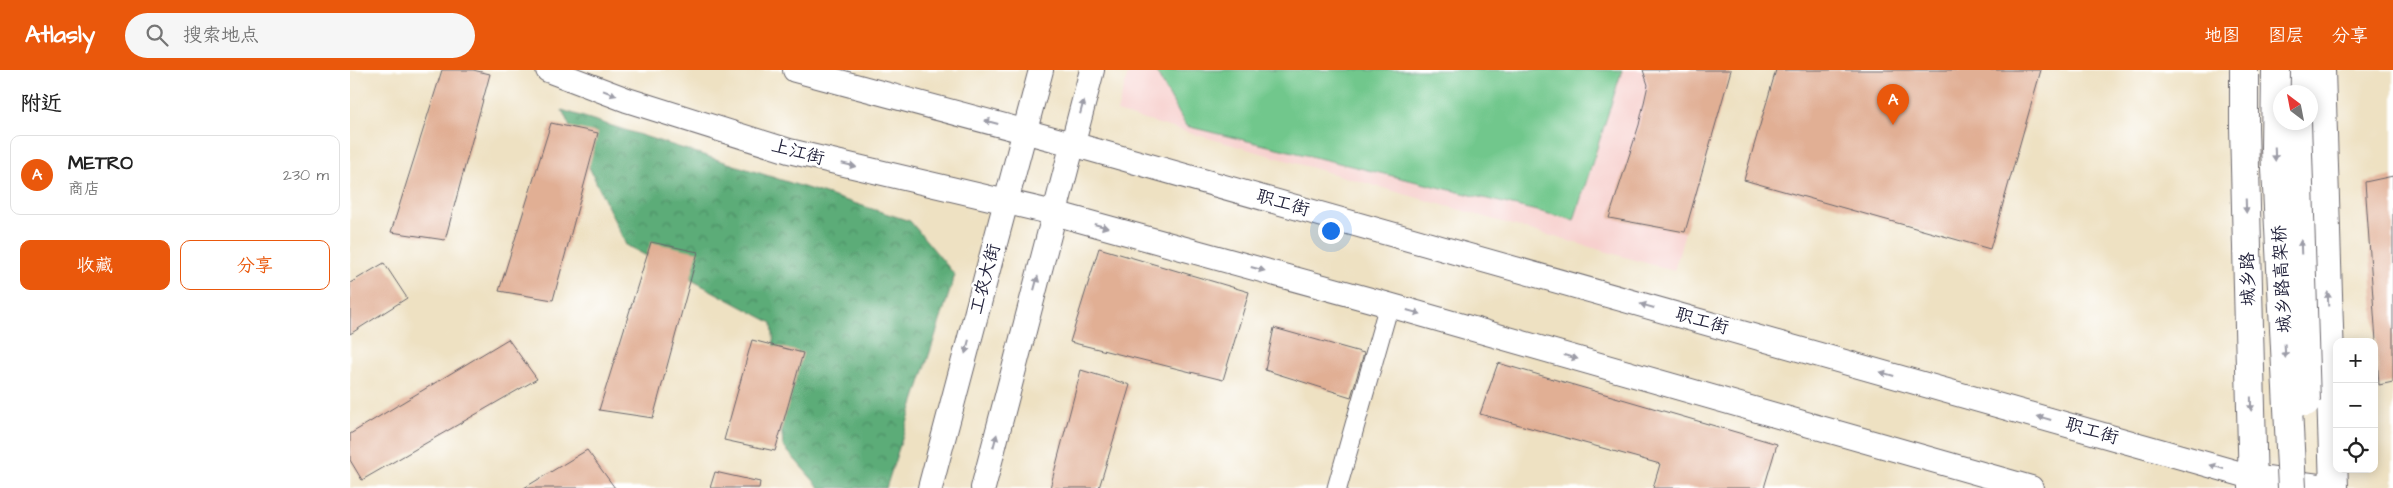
<!DOCTYPE html>
<html lang="zh">
<head>
<meta charset="utf-8">
<style>
	body { margin:0; font-family:"Architects Daughter","LXGW WenKai TC",sans-serif; background:#f6f6f6; color:#222 }
	.controls { position:absolute; right:15px; bottom:15px; display:grid; overflow:hidden; border-radius:10px; box-shadow:0 2px 12px #0003 }
	.controls button { width:45px; height:45px; display:grid; place-items:center; padding:0; border:0; border-bottom:1px solid #e0e0e0; background:#fff; color:#222; font:25px sans-serif }
	.compass { position:absolute; left:1923px; top:15px; width:45px; height:45px; border-radius:50%; background:#fff; box-shadow:0 2px 12px #0003; rotate:328deg }
	.you { position:absolute; left:980px; top:160px; width:18px; height:18px; margin:-12px; border:4px solid #fff; border-radius:50%; background:#1a73e8; box-shadow:0 0 0 8px #1a73e833 }
	.badge { display:grid; place-items:center; width:32px; height:32px; border-radius:50%; background:#ea580c; color:#fff; font-size:16px; font-weight:700 }
	.pin { position:absolute; translate:-50% -41px; filter:drop-shadow(0 1px 2px #0008) }
	.pin::after { content:''; position:absolute; top:26px; width:18px; height:15px; background:inherit; clip-path:polygon(0 0,100% 0,50% 100%) }
	.list { margin:0; padding:0; list-style:none }
	h2 { display:flex; justify-content:space-between; align-items:center; height:65px; margin:0; padding:0 20px; font-size:21px }
	h2 small { font-size:16px; font-weight:400; color:#767676 }
	.list li { display:grid; grid-template-columns:32px 1fr auto; gap:15px; align-items:center; box-sizing:border-box; height:80px; margin:0 10px 10px; padding:0 10px; border:1px solid #e0e0e0; border-radius:10px }
	.list b { display:block; font-size:19px; white-space:nowrap }
	.list p { margin:0; font-size:16px; white-space:nowrap; color:#767676 }
	.list em { font-size:16px; font-style:normal; color:#767676 }
	.actions { display:flex; gap:10px; padding:15px 20px }
	.actions a { flex:1; padding:11px 0; border:1px solid #ea580c; border-radius:10px; text-align:center; font-size:18px; color:#ea580c }
	.actions .main { background:#ea580c; color:#fff }
	.icon { flex:none; width:28px; height:28px; fill:none; stroke:currentColor; stroke-width:2; stroke-linecap:round; stroke-linejoin:round }
	.map { position:relative; flex:none; width:2043px; height:418px; overflow:hidden }
	header { display:flex; align-items:center; gap:30px; box-sizing:border-box; height:70px; padding:0 25px; background:#ea580c; color:#fff }
	header strong { font-size:24px }
	nav { display:flex; gap:28px; margin-inline-start:auto; font-size:18px }
	.search { width:350px; height:45px; background:#f6f6f6; display:flex; align-items:center; gap:12px; box-sizing:border-box; padding:0 18px; border-radius:28px; color:#767676; font-size:19px }
	main { display:flex }
	aside { flex:1; background:#fff }
	.map>svg:first-child { display:block }
	.built { fill:#f7d0ce }
	.grass { fill:#71c78c; stroke:#4a7464 }
	.forest { fill:url(#forest-crowns); stroke:#3f675a }
	.building { fill:#e1af94 }
	.lines { fill:none; stroke-linecap:round; stroke-linejoin:round }
	.minor-casing { stroke:#69656a; stroke-width:21 }
	.major-casing { stroke:#69656a; stroke-width:26 }
	.highway-casing { stroke:#69656a; stroke-width:30 }
	.minor { stroke:#fff; stroke-width:19 }
	.major { stroke:#fff; stroke-width:24 }
	.highway { stroke:#fff; stroke-width:28 }
	.highway-bridge-casing { stroke:#69656a; stroke-width:30; stroke-linecap:butt }
	.highway-bridge { stroke:#fff; stroke-width:28 }
	.oneway { fill:#9c9ca7 }
	.labels { text-anchor:middle; dominant-baseline:central; stroke-width:5; stroke-linejoin:round; paint-order:stroke }
	.street-label { font-size:18px; fill:#22223b; stroke:#fff }
</style>
</head>
<body>
<header>
<strong>Atlasly</strong>
<div class="search"><svg class="icon" aria-label="search" viewBox="0 0 24 24"><circle cx="10" cy="10" r="6"/><path d="M15 15l6 6"/></svg>搜索地点</div>
<nav><a>地图</a><a>图层</a><a>分享</a></nav>
</header>
<main>
<aside>
<h2>附近<small></small></h2>
<ul class="list">
<li><span class="badge">A</span><div><b>METRO</b><p>商店</p></div><em>230 m</em></li>
</ul>
<div class="actions"><a class="main">收藏</a><a>分享</a></div>
</aside>
<div class="map">
<svg width="2043" height="418" viewBox="0 0 2043 418">
	<defs>
		<pattern id="forest-crowns" width="20" height="18" patternUnits="userSpaceOnUse" patternTransform="scale(1.25)"><rect width="20" height="18" fill="#5cac78"/><path d="M2 6a3 3 0 1 1 6 0M12 15a3 3 0 1 1 6 0" fill="none" stroke="#4c8c64"/></pattern>
	</defs>
	<rect width="100%" height="100%" fill="#fff"/>
	<filter id="ink" filterUnits="userSpaceOnUse"><feTurbulence type="fractalNoise" baseFrequency=".02" numOctaves="2"/><feDisplacementMap in="SourceGraphic" scale="10" xChannelSelector="R" yChannelSelector="G"/><feConvolveMatrix kernelMatrix="1 2 1 2 8 2 1 2 1" color-interpolation-filters="sRGB"/></filter>
	<filter id="wash" filterUnits="userSpaceOnUse"><feTurbulence type="fractalNoise" baseFrequency=".0096" numOctaves="4" result="noise"/><feDisplacementMap in="SourceGraphic" scale="20" xChannelSelector="R" yChannelSelector="G"/><feGaussianBlur stdDeviation="1.12" result="paint"/><feColorMatrix in="noise" values="0 0 0 0 0 0 0 0 0 0 0 0 0 0 0 0 0 1.4 0 .05"/><feComposite in="paint" operator="in"/></filter>
	<g filter="url(#wash)">
		<rect width="100%" height="100%" fill="#eee1c2"/>
		<path class="built" d="M 779,0 L 1381,0 L 1324,201 L 767,42 Z"/>
		<path class="grass" d="M 805,0 L 1272,0 L 1224,150 L 836,56 Z"/>
		<path class="forest" d="M 212,40 L 560,151 L 605,205 L 536,418 L 470,418 L 433,376 L 422,253 L 276,175 Z"/>
		<g id="blocks">
			<g class="building">
				<path d="M 92,0 L 123,0 L 140,4 L 95,170 L 41,162 Z"/>
				<path d="M 1293,0 L 1381,0 L 1335,162 L 1259,148 L 1289,55 L 1298,15 Z"/>
				<path d="M 1426,0 L 1691,0 L 1640,179 L 1394,110 Z"/>
				<path d="M 201,53 L 248,63 L 203,230 L 149,221 Z"/>
				<path d="M 2043,106 L 2043,312 L 2029,315 L 2015,112 Z"/>
				<path d="M 301,172 L 348,182 L 303,348 L 249,340 Z"/>
				<path d="M 749,178 L 899,222 L 873,310 L 720,272 Z"/>
				<path d="M 34,193 L 57,228 L 0,264 L 0,213 Z"/>
				<path d="M 924,258 L 1014,283 L 1001,327 L 915,300 Z"/>
				<path d="M 158,269 L 187,309 L 12,410 L 0,390 L 0,364 Z"/>
				<path d="M 402,270 L 453,283 L 425,381 L 374,370 Z"/>
				<path d="M 1148,293 L 1427,374 L 1414,418 L 1303,418 L 1310,394 L 1130,344 Z"/>
				<path d="M 731,300 L 780,315 L 749,418 L 700,418 Z"/>
				<path d="M 237,380 L 265,418 L 174,418 Z"/>
				<path d="M 365,402 L 410,412 L 409,418 L 360,418 Z"/>
			</g>
		</g>
	</g>
	<g filter="url(#ink)">
		<use href="#blocks" fill-opacity="0" stroke="#69656a" stroke-width="1"/>
		<g class="lines">
			<g class="minor-casing">
				<path id="minor" d="M 987,418 L 1039,235"/>
			</g>
			<g class="major-casing">
				<g id="major">
					<path d="M 198,0 L 277,30 L 439,81 L 704,143 L 1039,235 L 1681,418"/>
					<path d="M 445,0 L 722,74 L 1902,407 L 1984,418"/>
					<path d="M 580,418 L 691,0"/>
					<path d="M 633,418 L 742,0"/>
				</g>
			</g>
			<g class="highway-casing">
				<g id="highway">
					<path d="M 1894,0 L 1894,57 L 1903,418"/>
					<path d="M 1971,0 L 1984,418"/>
					<path d="M 1947,22 L 1947,0"/>
				</g>
			</g>
			<use href="#minor" class="minor"/>
			<use href="#major" class="major"/>
			<use href="#highway" class="highway"/>
			<g class="highway-bridge-casing">
				<g id="highway-bridge">
					<path d="M 1926,0 L 1925,78 L 1942,418"/>
					<path d="M 1947,52 L 1956,332"/>
				</g>
			</g>
			<use href="#highway-bridge" class="highway-bridge"/>
		</g>
		<defs><path id="oneway-solid" d="M-6-.8H1V-3.2L6.5 0L1 3.2V.8H-6Z" transform="scale(1.25)"/></defs>
		<g class="oneway">
			<use href="#oneway-solid" transform="translate(260 23) rotate(21)"/>
			<use href="#oneway-solid" transform="translate(732 37) rotate(-75)"/>
			<use href="#oneway-solid" transform="translate(641 52) rotate(-165)"/>
			<use href="#oneway-solid" transform="translate(1925 84) rotate(88)"/>
			<use href="#oneway-solid" transform="translate(499 95) rotate(13)"/>
			<use href="#oneway-solid" transform="translate(1896 136) rotate(88)"/>
			<use href="#oneway-solid" transform="translate(751 156) rotate(15)"/>
			<use href="#oneway-solid" transform="translate(1951 177) rotate(-92)"/>
			<use href="#oneway-solid" transform="translate(908 199) rotate(15)"/>
			<use href="#oneway-solid" transform="translate(686 213) rotate(-75)"/>
			<use href="#oneway-solid" transform="translate(1978 229) rotate(-92)"/>
			<use href="#oneway-solid" transform="translate(1297 236) rotate(-164)"/>
			<use href="#oneway-solid" transform="translate(1064 242) rotate(16)"/>
			<use href="#oneway-solid" transform="translate(617 277) rotate(105)"/>
			<use href="#oneway-solid" transform="translate(1935 281) rotate(87)"/>
			<use href="#oneway-solid" transform="translate(1221 287) rotate(16)"/>
			<use href="#oneway-solid" transform="translate(1537 304) rotate(-164)"/>
			<use href="#oneway-solid" transform="translate(1901 334) rotate(89)"/>
			<use href="#oneway-solid" transform="translate(1694 348) rotate(-164)"/>
			<use href="#oneway-solid" transform="translate(645 371) rotate(-75)"/>
			<use href="#oneway-solid" transform="translate(1867 397) rotate(-164)"/>
		</g>
	</g>
	<g class="labels">
		<g class="street-label">
			<text transform="translate(448 82) rotate(15)">上江街</text>
			<text transform="translate(933 133) rotate(16)">职工街</text>
			<text transform="translate(635 209) rotate(-75)">工农大街</text>
			<text transform="translate(1898 209) rotate(-91)">城乡路</text>
			<text transform="translate(1932 209) rotate(-93)">城乡路高架桥</text>
			<text transform="translate(1352 251) rotate(16)">职工街</text>
			<text transform="translate(1742 361) rotate(16)">职工街</text>
		</g>
	</g>
</svg>
<div class="controls">
<button>+</button>
<button>−</button>
<button><svg class="icon" aria-label="locate" viewBox="0 0 24 24"><circle cx="12" cy="12" r="6"/><path d="M12 2v4M12 18v4M2 12h4M18 12h4"/></svg></button>
</div>
<svg class="compass" viewBox="-18 -18 36 36"><path d="M0-13l5 13h-10z" fill="#e53935"/><path d="M0 13l5-13h-10z" fill="#767676"/></svg>
<div class="you"></div>
<div class="pin badge" style="left:1543px;top:55px">A</div>
</div>
</main>
</body>
</html>
